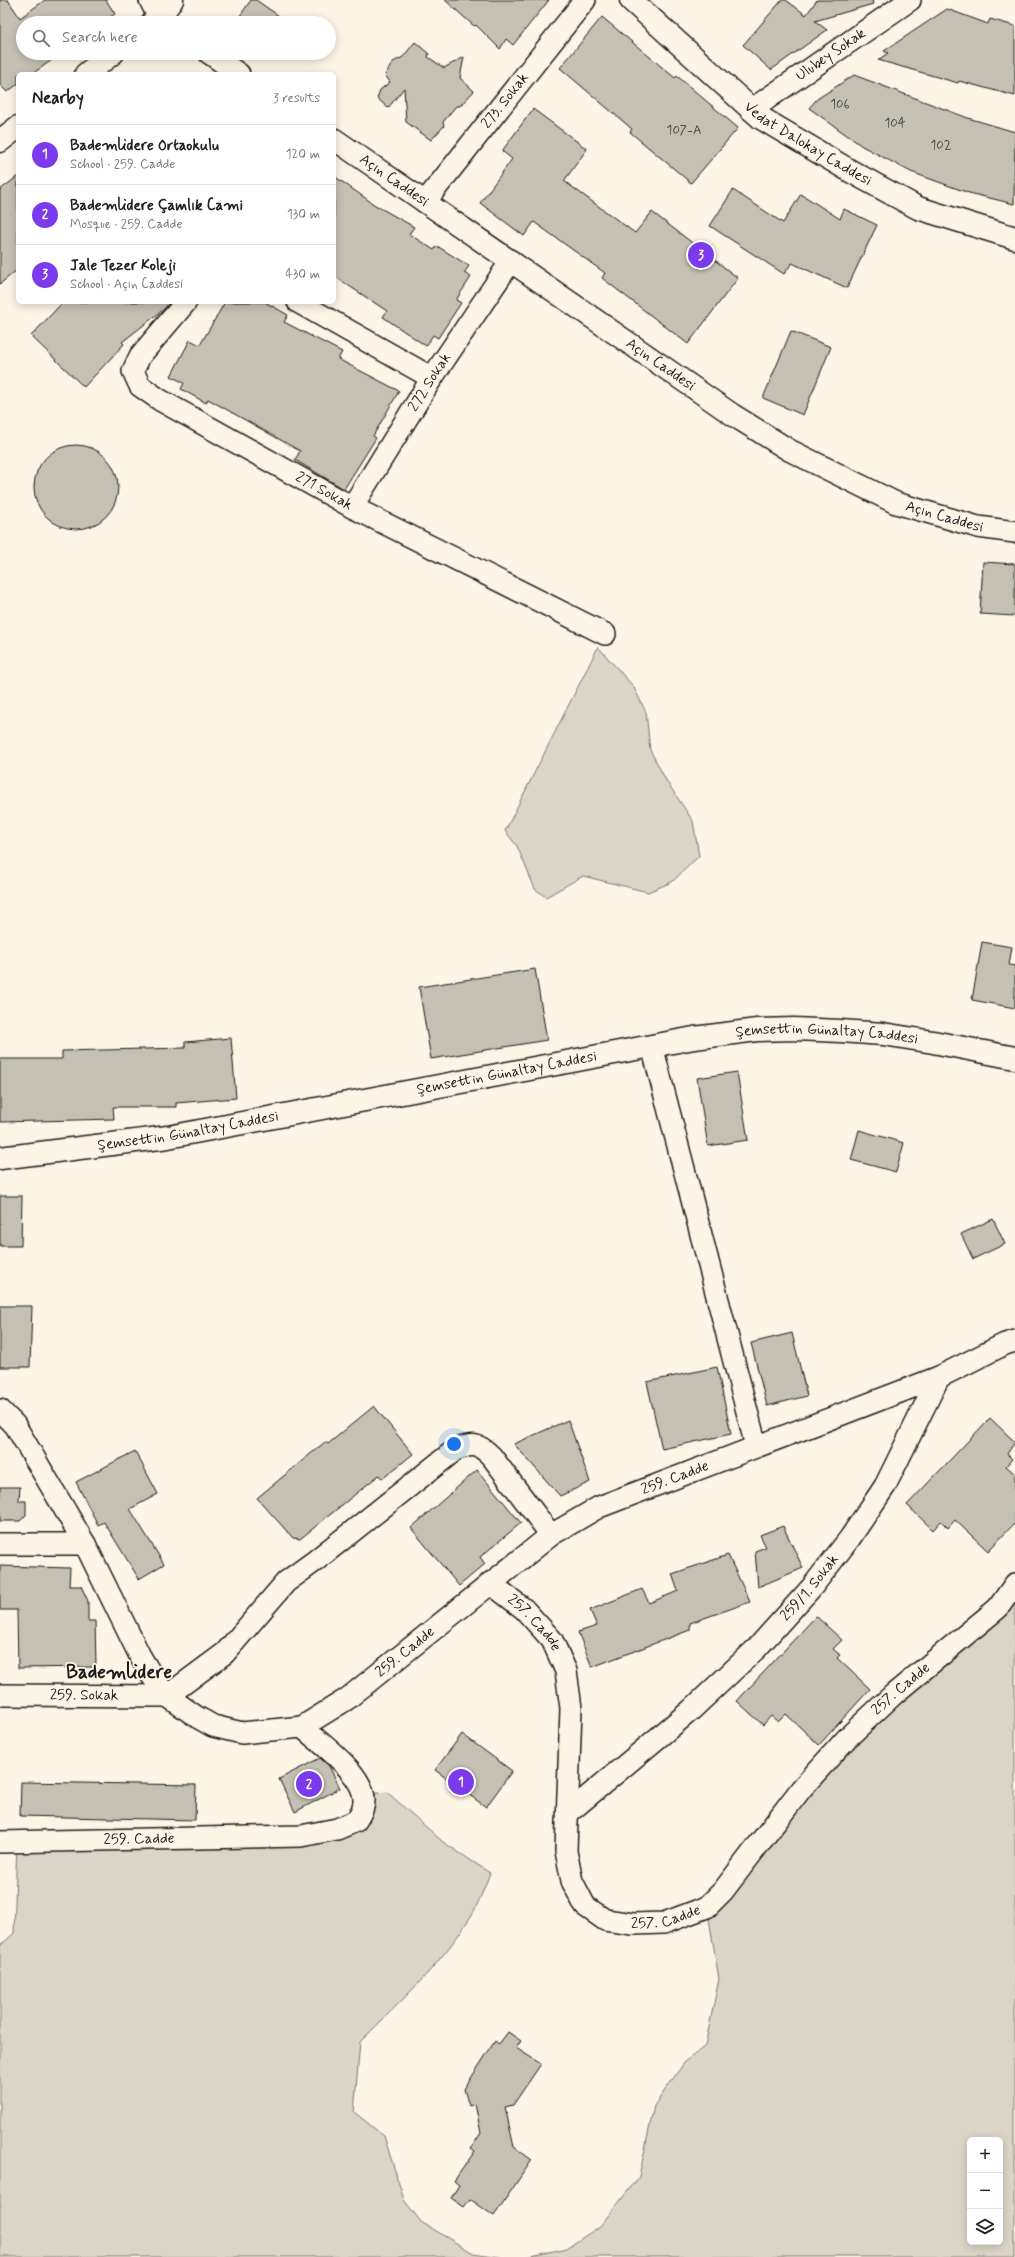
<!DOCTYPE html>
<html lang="en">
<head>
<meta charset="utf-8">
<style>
	body { margin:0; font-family:Mynerve,sans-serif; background:#f6f6f6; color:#202124 }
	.controls { position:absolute; right:12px; bottom:12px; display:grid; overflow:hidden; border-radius:6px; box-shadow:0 2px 10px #0003 }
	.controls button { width:36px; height:36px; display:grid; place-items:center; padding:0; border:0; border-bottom:1px solid #e0e0e0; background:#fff; color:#202124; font:20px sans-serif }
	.you { position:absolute; left:454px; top:1444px; width:14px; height:14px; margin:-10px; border:3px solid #fff; border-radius:50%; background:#1a73e8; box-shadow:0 0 0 6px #1a73e833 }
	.badge { display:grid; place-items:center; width:26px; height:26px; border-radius:50%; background:#7c3aed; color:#fff; font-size:13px; font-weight:700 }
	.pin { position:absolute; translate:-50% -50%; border:2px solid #fff; box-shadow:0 1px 4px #0006 }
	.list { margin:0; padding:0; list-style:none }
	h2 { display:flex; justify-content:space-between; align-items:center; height:52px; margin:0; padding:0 16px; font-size:17px }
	h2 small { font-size:13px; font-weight:400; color:#757577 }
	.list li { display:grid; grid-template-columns:26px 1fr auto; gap:12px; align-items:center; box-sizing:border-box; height:60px; padding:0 16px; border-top:1px solid #e0e0e0 }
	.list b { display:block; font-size:15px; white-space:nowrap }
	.list p { margin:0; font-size:13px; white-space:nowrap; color:#757577 }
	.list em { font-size:13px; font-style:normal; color:#757577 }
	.icon { flex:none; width:22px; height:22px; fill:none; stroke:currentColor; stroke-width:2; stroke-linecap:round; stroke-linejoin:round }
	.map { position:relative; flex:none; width:1015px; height:2257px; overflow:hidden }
	.search { position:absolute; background:#fff; box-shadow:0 2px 10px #0003; left:16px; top:16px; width:320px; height:44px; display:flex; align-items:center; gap:10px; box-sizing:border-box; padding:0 14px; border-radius:22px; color:#757577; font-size:15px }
	.panel { position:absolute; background:#fff; box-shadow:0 2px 10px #0003; left:16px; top:72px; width:320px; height:232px; border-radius:6px }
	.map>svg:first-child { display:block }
	.green { fill:#dbd5c8; stroke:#7c7872; fill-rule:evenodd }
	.building { fill:#c4c0b3; stroke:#1c1c1c }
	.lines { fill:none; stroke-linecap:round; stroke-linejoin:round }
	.minor-casing { stroke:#1c1c1c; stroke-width:24 }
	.tertiary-casing { stroke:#1c1c1c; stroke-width:25 }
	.secondary-casing { stroke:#1c1c1c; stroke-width:25 }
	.minor { stroke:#fcf5e5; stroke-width:21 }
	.tertiary { stroke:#fcf5e5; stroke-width:22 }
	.secondary { stroke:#fcf5e5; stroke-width:22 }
	.labels { text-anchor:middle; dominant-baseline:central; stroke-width:3.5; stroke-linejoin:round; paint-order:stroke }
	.number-label { font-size:13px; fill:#464542 }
	.street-label { font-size:15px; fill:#1c1c1c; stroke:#fcf5e5 }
	.district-label { font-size:19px; font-weight:bold; fill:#1c1c1c; stroke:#fcf5e5 }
</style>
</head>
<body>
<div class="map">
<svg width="1015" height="2257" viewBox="0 0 1015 2257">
	<rect width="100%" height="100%" fill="#fcf5e5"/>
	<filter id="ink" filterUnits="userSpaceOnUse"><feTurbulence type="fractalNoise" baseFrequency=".025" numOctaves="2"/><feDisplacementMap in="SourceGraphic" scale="8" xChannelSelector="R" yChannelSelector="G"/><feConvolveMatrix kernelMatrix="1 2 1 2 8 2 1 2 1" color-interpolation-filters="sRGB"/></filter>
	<g filter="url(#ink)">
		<g class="green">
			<path d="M 598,647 L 633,686 L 646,712 L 650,750 L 667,782 L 693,821 L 699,856 L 672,882 L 648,892 L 583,876 L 546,897 L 535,889 L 517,846 L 505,831 Z"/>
			<path d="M 1015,1584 L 1015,2257 L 527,2257 L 567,2248 L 600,2226 L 639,2177 L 654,2106 L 684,2063 L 705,2046 L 719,1979 L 707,1907 L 801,1789 ZM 970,2140 L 1000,2140 L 1000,2242 L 970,2242 Z"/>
			<path d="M 387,1792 L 443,1842 L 490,1873 C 485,1886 480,1900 473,1913 C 443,1963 401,2001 360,2042 L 354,2112 L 384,2136 L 404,2200 L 421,2222 L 473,2253 L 500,2257 L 0,2257 L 0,1946 L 14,1933 L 17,1842 L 337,1829 L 362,1795 Z"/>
		</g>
		<g class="building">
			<path d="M 0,0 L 8,0 L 20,18 L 45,0 L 106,0 L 115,14 L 102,23 L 23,23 L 23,53 L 62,53 L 32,74 L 18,74 L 18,84 L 7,92 L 0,85 Z"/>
			<path d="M 251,0 L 256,0 L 289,23 L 235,23 Z"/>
			<path d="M 445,0 L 549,0 L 513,45 L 506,39 L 500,49 L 476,25 L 474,26 Z"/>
			<path d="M 782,0 L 786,0 L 806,15 L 817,0 L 872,0 L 873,4 L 815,21 L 827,30 L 771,70 L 743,45 Z"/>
			<path d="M 947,9 L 988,24 L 990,19 L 1015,26 L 1015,96 L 959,81 L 958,83 L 878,60 L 888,53 L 884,51 Z"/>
			<path d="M 602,17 L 675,78 L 677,76 L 738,128 L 691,183 L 630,132 L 632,129 L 560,68 Z"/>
			<path d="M 415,42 L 429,54 L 428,57 L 444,68 L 464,57 L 460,78 L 474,91 L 460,106 L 456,106 L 443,122 L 444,126 L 431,140 L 406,122 L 404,88 L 388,108 L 377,98 L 380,90 L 390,82 L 385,75 L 393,62 L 403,57 Z"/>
			<path d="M 854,75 L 968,118 L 1015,132 L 1014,204 L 969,193 L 911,172 L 862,146 L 809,108 L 817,99 Z"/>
			<path d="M 533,109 L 587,149 L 564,181 L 635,233 L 652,212 L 738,278 L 688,344 L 602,278 L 605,273 L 534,222 L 524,236 L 480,203 L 512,159 L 502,151 Z"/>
			<path d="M 18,176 L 18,269 L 0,284 L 0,190 Z"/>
			<path d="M 334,176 L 375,205 L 414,227 L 409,234 L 434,250 L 437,246 L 469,266 L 464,273 L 471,277 L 456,300 L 461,303 L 438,338 L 433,335 L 426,346 L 383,317 L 387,311 L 334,276 Z"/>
			<path d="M 733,190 L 783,223 L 801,194 L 840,219 L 844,209 L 877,225 L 847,288 L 792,263 L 784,274 L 710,226 Z"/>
			<path d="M 63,302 L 170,302 L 163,310 L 122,342 L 124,344 L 84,387 L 31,336 Z"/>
			<path d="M 225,302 L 265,302 L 288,315 L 284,322 L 342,352 L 338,359 L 399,391 L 373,436 L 376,438 L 344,489 L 295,460 L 300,451 L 208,399 L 206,403 L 181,389 L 184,383 L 171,376 L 190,340 L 200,345 Z"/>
			<path d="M 791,331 L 831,347 L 803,415 L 763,398 Z"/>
			<circle cx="76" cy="487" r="42"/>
			<path d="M 983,562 L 1015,564 L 1015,616 L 980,614 Z"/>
			<path d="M 982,942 L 1012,947 L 1009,965 L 1015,966 L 1015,1008 L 972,1000 Z"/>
			<path d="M 535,969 L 547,1040 L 431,1059 L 419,987 Z"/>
			<path d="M 231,1038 L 236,1098 L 176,1103 L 176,1107 L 113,1107 L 114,1119 L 0,1122 L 0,1059 L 62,1059 L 62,1051 L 185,1048 L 185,1042 Z"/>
			<path d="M 737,1072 L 748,1140 L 708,1146 L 697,1078 Z"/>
			<path d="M 859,1130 L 904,1143 L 896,1172 L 851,1160 Z"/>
			<path d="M 0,1196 L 22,1196 L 21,1246 L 0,1246 Z"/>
			<path d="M 993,1219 L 1005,1244 L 973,1259 L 961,1234 Z"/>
			<path d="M 0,1306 L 32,1306 L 30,1367 L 0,1367 Z"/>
			<path d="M 792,1333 L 807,1396 L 767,1406 L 751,1343 Z"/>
			<path d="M 717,1367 L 731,1434 L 662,1449 L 647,1382 Z"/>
			<path d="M 374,1406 L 413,1454 L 382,1479 L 379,1475 L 300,1539 L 293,1538 L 257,1498 L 325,1442 L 328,1444 Z"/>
			<path d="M 990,1418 L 1015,1442 L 1007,1454 L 1012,1459 L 1006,1466 L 1015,1474 L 1015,1523 L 988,1551 L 955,1520 L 948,1528 L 941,1521 L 933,1530 L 907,1505 Z"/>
			<path d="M 568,1420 L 590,1482 L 560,1496 L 514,1444 Z"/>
			<path d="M 135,1451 L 158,1494 L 130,1509 L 164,1564 L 139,1579 L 104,1522 L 98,1525 L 76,1482 Z"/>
			<path d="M 477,1470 L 521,1523 L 480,1557 L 485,1564 L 459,1586 L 411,1528 Z"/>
			<path d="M 0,1487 L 20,1487 L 19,1501 L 26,1501 L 26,1515 L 20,1521 L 0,1521 Z"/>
			<path d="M 783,1526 L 803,1568 L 758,1587 L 755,1551 L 766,1547 L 760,1535 Z"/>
			<path d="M 728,1555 L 750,1602 L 690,1623 L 690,1630 L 592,1667 L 578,1632 L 597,1626 L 590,1610 L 642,1589 L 649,1603 L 678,1591 L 672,1574 Z"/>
			<path d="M 0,1566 L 70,1568 L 69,1586 L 81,1586 L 88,1601 L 88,1621 L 95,1621 L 96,1667 L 18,1668 L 17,1610 L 0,1610 Z"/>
			<path d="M 816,1616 L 842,1640 L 833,1649 L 840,1655 L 837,1658 L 870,1689 L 819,1745 L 786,1714 L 778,1722 L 771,1716 L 763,1725 L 737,1701 Z"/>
			<path d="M 462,1734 L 512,1771 L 486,1807 L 435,1770 Z"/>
			<path d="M 320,1758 L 329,1766 L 340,1788 L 295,1812 L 279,1779 Z"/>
			<path d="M 21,1782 L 196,1785 L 195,1820 L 20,1816 Z"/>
			<path d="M 508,2032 L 521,2041 L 516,2048 L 541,2064 L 513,2105 L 505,2107 L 514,2147 L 532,2160 L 494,2216 L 470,2199 L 464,2207 L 451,2198 L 459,2185 L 454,2181 L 475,2151 L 471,2148 L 481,2133 L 475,2104 L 469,2106 L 464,2089 L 495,2041 L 499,2044 Z"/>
		</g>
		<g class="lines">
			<g class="minor-casing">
				<g id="minor">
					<path d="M 150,0 L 159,18 L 166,23"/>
					<path d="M 209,53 L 239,74"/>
					<path id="s1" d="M 751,110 L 910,0"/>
					<path id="s2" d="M 334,139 L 733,415 L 789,450 L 896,503 L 978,527 L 1015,532"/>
					<path id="s3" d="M 425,202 L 585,0"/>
					<path id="s4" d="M 186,302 L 140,356 L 133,371 L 140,386 L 160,400 L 352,507 L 605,634"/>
					<path d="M 298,302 L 432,378"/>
					<path id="s5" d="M 352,507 L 432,378 L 511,261"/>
					<path d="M 652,1046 L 756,1446"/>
					<path d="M 0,1410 L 15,1425 L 85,1544 L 140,1656 L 152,1676 L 167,1696 L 197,1717 L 213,1726 L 242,1733 L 302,1727"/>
					<path d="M 0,1544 L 85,1544"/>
					<path id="s6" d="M 490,1583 L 524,1609 L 552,1640 L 566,1671 L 571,1708 L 566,1851 L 572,1881 L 585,1906 L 605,1920 L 633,1924 L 664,1923 L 707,1907 L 723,1891 L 801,1789 L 847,1738 L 894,1694 L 998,1608 L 1015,1584"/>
					<path id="s7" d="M 0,1695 L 167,1696"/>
					<path d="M 167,1696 L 225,1653 L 286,1582 L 315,1561 L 455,1450 C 472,1443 479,1443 492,1457 L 551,1535"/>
					<path id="s8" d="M 568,1813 L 690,1711 L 757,1648 L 812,1587 L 850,1538 L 885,1486 L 939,1377 L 1005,1344 L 1015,1341"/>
					<path id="s9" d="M 0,1842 L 301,1836 L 337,1829 L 356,1821 C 358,1817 362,1812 363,1807 C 372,1779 321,1744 302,1727 L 347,1699 L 551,1535 L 599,1507 L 939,1377"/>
				</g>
			</g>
			<g class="tertiary-casing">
				<g id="tertiary">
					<path id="s10" d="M 631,0 L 761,118 L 852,172 L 918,208 L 1015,238"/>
					<path id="s11" d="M 0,1158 L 168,1137 L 694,1038 L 757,1030 L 794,1029 L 841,1031 L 883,1034 L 933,1042 L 1015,1058"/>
				</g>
			</g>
			<g class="secondary-casing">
				<g id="secondary">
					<path d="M 152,23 L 159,18 L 172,0"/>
					<path d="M 86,74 L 113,53"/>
					<path d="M 0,141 L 18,127"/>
				</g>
			</g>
			<use href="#minor" class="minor"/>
			<use href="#tertiary" class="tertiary"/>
			<use href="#secondary" class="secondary"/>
		</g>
	</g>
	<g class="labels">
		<g class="number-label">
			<text x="840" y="104">106</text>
			<text x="895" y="123">104</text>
			<text x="684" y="130">107-A</text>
			<text x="941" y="145">102</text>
		</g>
		<g class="street-label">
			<text stroke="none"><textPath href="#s1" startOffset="97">Ulubey Sokak</textPath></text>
			<text stroke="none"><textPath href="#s3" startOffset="129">273. Sokak</textPath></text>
			<text stroke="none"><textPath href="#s10" startOffset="229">Vedat Dalokay Caddesi</textPath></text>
			<text stroke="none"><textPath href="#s2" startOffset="73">Açın Caddesi</textPath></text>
			<text stroke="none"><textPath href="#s2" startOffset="397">Açın Caddesi</textPath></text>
			<text stroke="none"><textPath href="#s5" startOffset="147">272 Sokak</textPath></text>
			<text stroke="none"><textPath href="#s4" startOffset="316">271 Sokak</textPath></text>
			<text stroke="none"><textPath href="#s2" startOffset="721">Açın Caddesi</textPath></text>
			<text stroke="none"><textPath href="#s11" startOffset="838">Şemsettin Günaltay Caddesi</textPath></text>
			<text stroke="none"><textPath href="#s11" startOffset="514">Şemsettin Günaltay Caddesi</textPath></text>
			<text stroke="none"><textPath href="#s11" startOffset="190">Şemsettin Günaltay Caddesi</textPath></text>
			<text stroke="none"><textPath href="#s9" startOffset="931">259. Cadde</textPath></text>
			<text stroke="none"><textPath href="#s8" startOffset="331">259/1. Sokak</textPath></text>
			<text stroke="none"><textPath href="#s6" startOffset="60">257. Cadde</textPath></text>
			<text stroke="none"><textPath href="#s9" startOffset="607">259. Cadde</textPath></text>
			<text stroke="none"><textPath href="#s6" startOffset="780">257. Cadde</textPath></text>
			<text stroke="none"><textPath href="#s7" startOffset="84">259. Sokak</textPath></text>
			<text stroke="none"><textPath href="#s9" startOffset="139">259. Cadde</textPath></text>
			<text stroke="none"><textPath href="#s6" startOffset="444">257. Cadde</textPath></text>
		</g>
		<g class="district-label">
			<text x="119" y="1672">Bademlidere</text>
		</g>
	</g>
</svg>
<div class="controls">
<button>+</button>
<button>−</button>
<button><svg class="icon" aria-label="layers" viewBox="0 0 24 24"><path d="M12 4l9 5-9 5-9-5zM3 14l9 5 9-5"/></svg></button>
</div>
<div class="you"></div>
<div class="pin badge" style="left:461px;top:1782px">1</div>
<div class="pin badge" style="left:309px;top:1784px">2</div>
<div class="pin badge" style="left:701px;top:255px">3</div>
<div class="search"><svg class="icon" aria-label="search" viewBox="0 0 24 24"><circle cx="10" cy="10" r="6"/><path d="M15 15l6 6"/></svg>Search here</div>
<section class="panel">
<h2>Nearby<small>3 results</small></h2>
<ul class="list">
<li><span class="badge">1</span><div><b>Bademlidere Ortaokulu</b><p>School · 259. Cadde</p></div><em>120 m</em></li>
<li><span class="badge">2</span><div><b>Bademlidere Çamlık Cami</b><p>Mosque · 259. Cadde</p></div><em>130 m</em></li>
<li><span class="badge">3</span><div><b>Jale Tezer Koleji</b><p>School · Açın Caddesi</p></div><em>430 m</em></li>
</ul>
</section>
</div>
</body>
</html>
